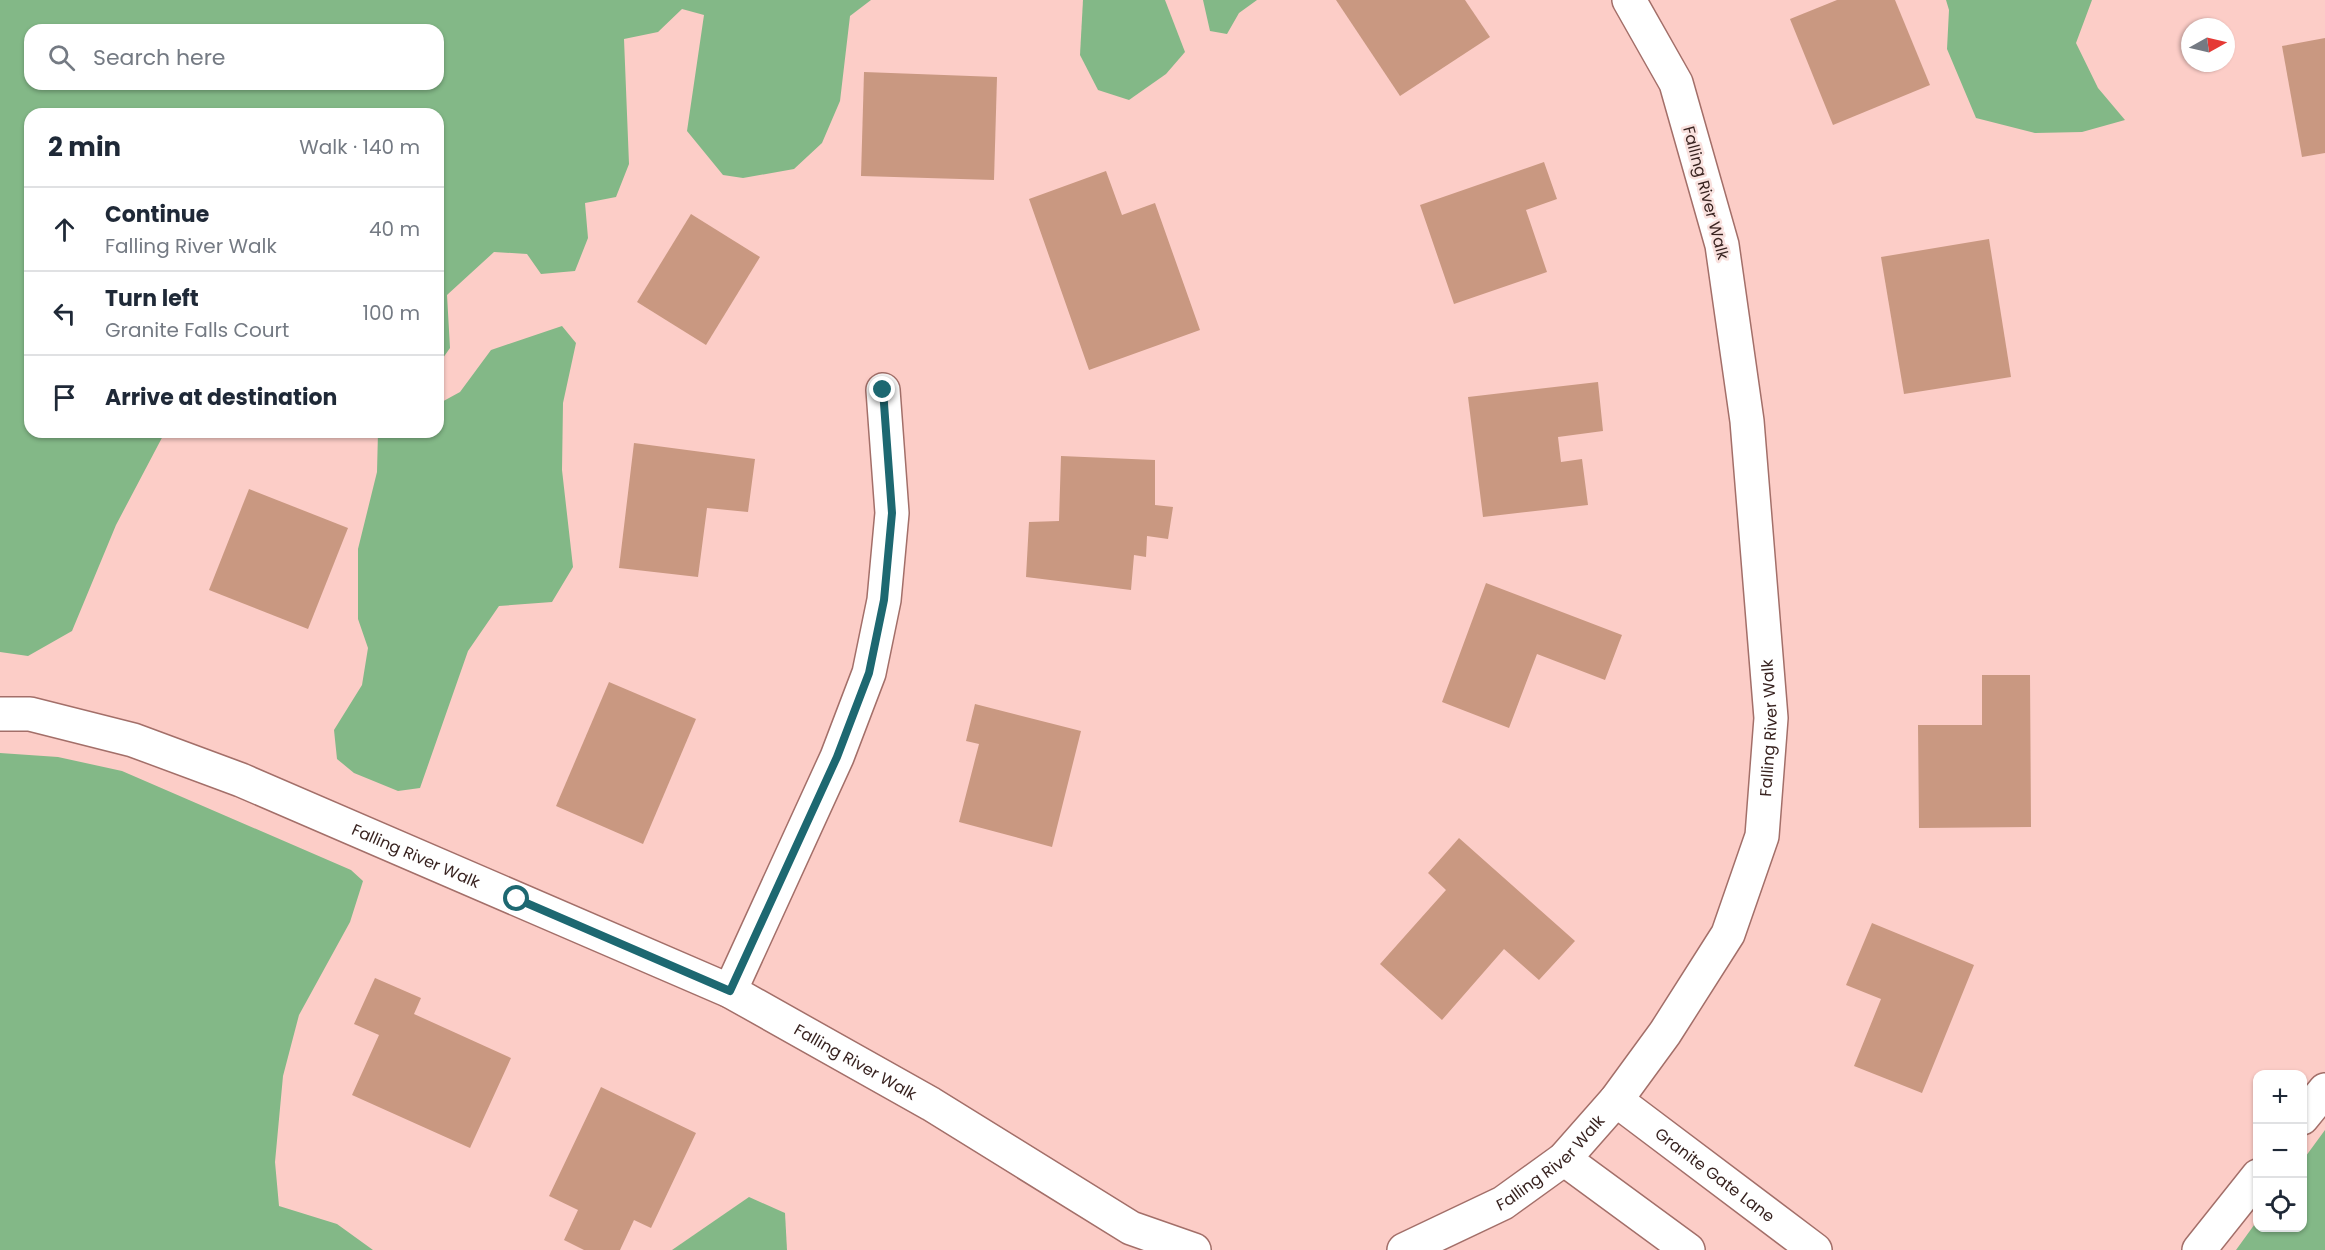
<!DOCTYPE html>
<html lang="en">
<head>
<meta charset="utf-8">
<style>
	body { margin:0; font-family:Poppins,sans-serif; background:#f2f2f3; color:#1f2937 }
	.controls { position:absolute; right:18px; bottom:18px; display:grid; overflow:hidden; border-radius:12px; box-shadow:0 2px 4px #0004 }
	.controls button { width:54px; height:54px; display:grid; place-items:center; padding:0; border:0; border-bottom:2px solid #e0e1e3; background:#fff; color:#1f2937; font:30px sans-serif }
	.compass { position:absolute; left:2181px; top:18px; width:54px; height:54px; border-radius:50%; background:#fff; box-shadow:0 2px 4px #0004; rotate:82deg }
	.stop { position:absolute; width:18px; height:18px; margin:-14px; border:4px solid #1d6871; border-radius:50%; background:#fff }
	.stop.end { background:#1d6871; border-color:#fff; box-shadow:0 2px 6px #0008 }
	.list { margin:0; padding:0; list-style:none }
	h2 { display:flex; justify-content:space-between; align-items:center; height:78px; margin:0; padding:0 24px; font-size:26px }
	h2 small { font-size:20px; font-weight:400; color:#747a83 }
	.list li { display:grid; grid-template-columns:39px 1fr auto; gap:18px; align-items:center; box-sizing:border-box; height:84px; padding:0 24px; border-top:2px solid #e0e1e3 }
	.list b { display:block; font-size:22px; white-space:nowrap }
	.list p { margin:0; font-size:20px; white-space:nowrap; color:#747a83 }
	.list em { font-size:20px; font-style:normal; color:#747a83 }
	.icon { flex:none; width:33px; height:33px; fill:none; stroke:currentColor; stroke-width:2; stroke-linecap:round; stroke-linejoin:round }
	.map { position:relative; flex:none; width:2325px; height:1250px; overflow:hidden }
	.search { position:absolute; background:#fff; box-shadow:0 2px 4px #0004; left:24px; top:24px; width:420px; height:66px; display:flex; align-items:center; gap:15px; box-sizing:border-box; padding:0 21px; border-radius:18px; color:#747a83; font-size:22px }
	.panel { position:absolute; background:#fff; box-shadow:0 2px 4px #0004; left:24px; top:108px; width:420px; height:330px; border-radius:18px }
	.map>svg:first-child { display:block }
	.forest { fill:#83b887; fill-rule:evenodd }
	.building { fill:#c99881 }
	.lines { fill:none; stroke-linecap:round; stroke-linejoin:round }
	.minor-casing { stroke:#a36f69; stroke-width:36 }
	.minor { stroke:#fff; stroke-width:33 }
	.route { stroke:#1d6871; stroke-width:8 }
	.labels { text-anchor:middle; dominant-baseline:central; stroke-width:5; stroke-linejoin:round; paint-order:stroke }
	.street-label { font-size:16px; fill:#382320; stroke:#f9e1de }
</style>
</head>
<body>
<div class="map">
<svg width="2325" height="1250" viewBox="0 0 2325 1250">
	<rect width="100%" height="100%" fill="#fccdc7"/>
	<g class="forest">
		<path d="M 0,0 L 871,0 L 850,16 L 840,101 L 822,143 L 794,169 L 743,178 L 723,175 L 687,131 L 704,15 L 682,9 L 658,32 L 624,39 L 629,164 L 616,197 L 585,203 L 588,238 L 575,271 L 541,274 L 527,254 L 494,252 L 447,295 L 450,348 L 438,365 L 438,114 L 30,114 L 30,432 L 165,432 L 116,525 L 72,631 L 28,656 L 0,652 ZM 30,30 L 438,30 L 438,84 L 30,84 Z"/>
		<path d="M 1083,0 L 1165,0 L 1185,52 L 1166,74 L 1129,100 L 1098,90 L 1080,55 Z"/>
		<path d="M 1203,0 L 1257,0 L 1239,13 L 1227,34 L 1210,31 Z"/>
		<path d="M 1946,0 L 2092,0 L 2076,43 L 2098,88 L 2125,120 L 2082,132 L 2035,133 L 1976,118 L 1947,49 L 1949,10 Z"/>
		<path d="M 562,326 L 576,343 L 563,403 L 562,470 L 573,567 L 552,602 L 499,606 L 468,651 L 420,788 L 398,791 L 354,773 L 337,759 L 334,730 L 362,685 L 368,648 L 358,619 L 358,549 L 377,472 L 378,432 L 438,432 L 438,404 L 460,392 L 491,350 Z"/>
		<path d="M 0,753 L 58,757 L 122,771 L 351,870 L 363,881 L 350,922 L 299,1015 L 283,1076 L 275,1162 L 279,1206 L 337,1224 L 373,1250 L 0,1250 Z"/>
		<path d="M 2325,1130 L 2325,1250 L 2236,1250 L 2257,1221 L 2258,1228 L 2302,1228 L 2303,1160 Z"/>
		<path d="M 749,1197 L 785,1213 L 787,1250 L 672,1250 Z"/>
	</g>
	<g class="building">
		<path d="M 1336,0 L 1465,0 L 1490,37 L 1400,96 Z"/>
		<path d="M 1837,0 L 1895,0 L 1930,85 L 1833,125 L 1790,19 Z"/>
		<path d="M 2325,38 L 2325,153 L 2302,157 L 2282,46 Z"/>
		<path d="M 864,72 L 997,77 L 994,180 L 861,176 Z"/>
		<path d="M 1544,162 L 1557,199 L 1526,210 L 1547,272 L 1454,304 L 1420,205 Z"/>
		<path d="M 1106,171 L 1122,215 L 1155,203 L 1200,330 L 1089,370 L 1029,199 Z"/>
		<path d="M 691,214 L 760,257 L 706,345 L 637,302 Z"/>
		<path d="M 1989,239 L 2011,377 L 1904,394 L 1881,257 Z"/>
		<path d="M 1598,382 L 1603,431 L 1558,437 L 1561,462 L 1582,459 L 1588,505 L 1483,517 L 1468,397 Z"/>
		<path d="M 634,443 L 755,459 L 748,512 L 707,508 L 698,577 L 619,568 Z"/>
		<path d="M 1061,456 L 1155,460 L 1155,505 L 1173,507 L 1168,539 L 1147,536 L 1146,557 L 1134,555 L 1131,590 L 1026,577 L 1029,522 L 1059,521 Z"/>
		<path d="M 249,489 L 348,528 L 308,629 L 209,590 Z"/>
		<path d="M 1486,583 L 1622,635 L 1605,680 L 1537,654 L 1509,728 L 1442,702 Z"/>
		<path d="M 1982,675 L 2030,675 L 2031,827 L 1919,828 L 1918,725 L 1982,725 Z"/>
		<path d="M 609,682 L 696,719 L 643,844 L 556,806 Z"/>
		<path d="M 975,704 L 1081,731 L 1052,847 L 959,822 L 979,744 L 966,741 Z"/>
		<path d="M 1459,838 L 1575,941 L 1539,980 L 1504,949 L 1442,1020 L 1380,964 L 1446,890 L 1428,873 Z"/>
		<path d="M 1872,923 L 1974,965 L 1922,1093 L 1854,1066 L 1881,999 L 1846,985 Z"/>
		<path d="M 375,978 L 421,998 L 414,1014 L 511,1058 L 470,1148 L 352,1095 L 379,1035 L 354,1024 Z"/>
		<path d="M 601,1087 L 696,1133 L 651,1228 L 634,1220 L 620,1250 L 584,1250 L 564,1240 L 578,1210 L 549,1196 Z"/>
	</g>
	<g class="lines">
		<g class="minor-casing">
			<g id="minor">
				<path id="s1" d="M 0,714 L 30,714 L 133,740 L 241,780 L 730,991 L 931,1104 L 1131,1228 L 1194,1250"/>
				<path d="M 730,991 L 837,757 L 869,673 L 884,600 L 892,513 L 883,390"/>
				<path id="s2" d="M 1616,1100 L 1815,1250"/>
				<path d="M 2302,1118 L 2325,1090"/>
				<path d="M 1564,1159 L 1688,1250"/>
				<path id="s3" d="M 1404,1250 L 1503,1203 L 1564,1159 L 1616,1100 L 1665,1033 L 1728,934 L 1762,836 L 1771,718 L 1747,421 L 1722,245 L 1676,83 L 1629,0"/>
				<path d="M 2199,1250 L 2258,1176"/>
			</g>
		</g>
		<use href="#minor" class="minor"/>
	</g>
	<g class="lines">
		<path class="route" d="M 517,899 L 730,991 L 837,757 L 869,673 L 884,600 L 892,513 L 883,390"/>
	</g>
	<g class="labels">
		<g class="street-label">
			<text transform="translate(1706 193) rotate(75)">Falling River Walk</text>
			<text stroke="none"><textPath href="#s3" startOffset="676">Falling River Walk</textPath></text>
			<text stroke="none"><textPath href="#s1" startOffset="442">Falling River Walk</textPath></text>
			<text stroke="none"><textPath href="#s1" startOffset="928">Falling River Walk</textPath></text>
			<text stroke="none"><textPath href="#s3" startOffset="172">Falling River Walk</textPath></text>
			<text stroke="none"><textPath href="#s2" startOffset="124">Granite Gate Lane</textPath></text>
		</g>
	</g>
</svg>
<div class="controls">
<button>+</button>
<button>−</button>
<button><svg class="icon" aria-label="locate" viewBox="0 0 24 24"><circle cx="12" cy="12" r="6"/><path d="M12 2v4M12 18v4M2 12h4M18 12h4"/></svg></button>
</div>
<svg class="compass" viewBox="-18 -18 36 36"><path d="M0-13l5 13h-10z" fill="#e53935"/><path d="M0 13l5-13h-10z" fill="#747a83"/></svg>
<div class="stop" style="left:517px;top:899px"></div>
<div class="stop end" style="left:883px;top:390px"></div>
<div class="search"><svg class="icon" aria-label="search" viewBox="0 0 24 24"><circle cx="10" cy="10" r="6"/><path d="M15 15l6 6"/></svg>Search here</div>
<section class="panel">
<h2>2 min<small>Walk · 140 m</small></h2>
<ul class="list">
<li><svg class="icon" aria-label="ahead" viewBox="0 0 24 24"><path d="M12 20V5M6 11l6-6 6 6"/></svg><div><b>Continue</b><p>Falling River Walk</p></div><em>40 m</em></li>
<li><svg class="icon" aria-label="left" viewBox="0 0 24 24"><path d="M17 20v-9H6M10 6l-5 5 5 5"/></svg><div><b>Turn left</b><p>Granite Falls Court</p></div><em>100 m</em></li>
<li><svg class="icon" aria-label="arrive" viewBox="0 0 24 24"><path d="M6 21V4h12l-3 4 3 4H6"/></svg><div><b>Arrive at destination</b></div></li>
</ul>
</section>
</div>
</body>
</html>
